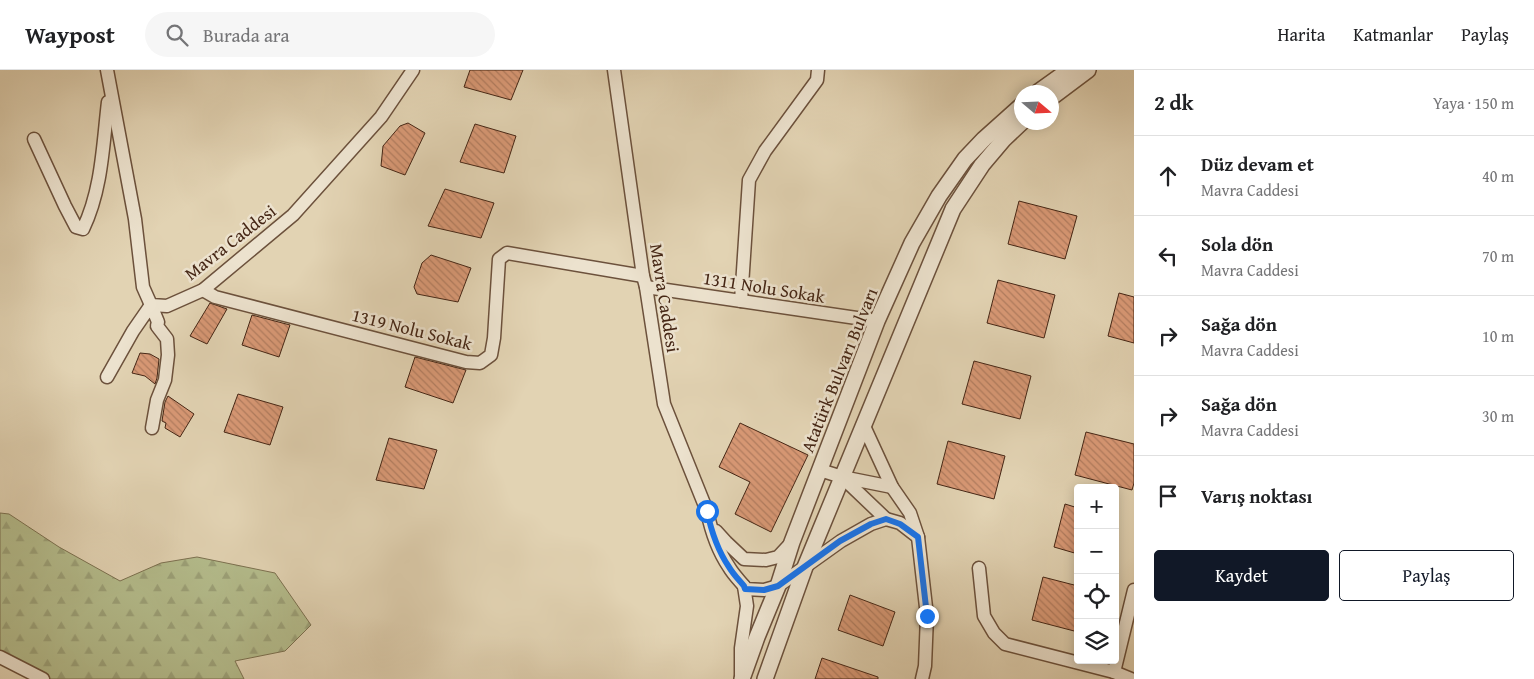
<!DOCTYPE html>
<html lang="tr">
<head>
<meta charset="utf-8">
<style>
	body { margin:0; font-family:"Gentium Book Plus",serif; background:#f6f6f6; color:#202124 }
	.controls { position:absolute; right:15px; bottom:15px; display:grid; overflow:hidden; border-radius:5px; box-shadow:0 2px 12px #0003 }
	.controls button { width:45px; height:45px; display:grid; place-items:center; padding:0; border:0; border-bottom:1px solid #e0e0e0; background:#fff; color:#202124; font:25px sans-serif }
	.compass { position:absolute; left:1014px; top:15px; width:45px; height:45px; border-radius:50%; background:#fff; box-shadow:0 2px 12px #0003; rotate:109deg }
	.stop { position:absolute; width:15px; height:15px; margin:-11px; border:4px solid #1a73e8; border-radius:50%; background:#fff }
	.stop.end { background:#1a73e8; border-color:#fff; box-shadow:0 1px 5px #0008 }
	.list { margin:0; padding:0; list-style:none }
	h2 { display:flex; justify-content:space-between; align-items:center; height:65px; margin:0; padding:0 20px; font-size:21px }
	h2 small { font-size:16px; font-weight:400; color:#757577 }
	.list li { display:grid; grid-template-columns:32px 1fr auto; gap:15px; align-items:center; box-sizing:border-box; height:80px; padding:0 20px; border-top:1px solid #e0e0e0 }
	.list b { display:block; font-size:19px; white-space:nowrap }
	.list p { margin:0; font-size:16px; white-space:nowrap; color:#757577 }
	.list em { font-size:16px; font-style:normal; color:#757577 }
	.actions { display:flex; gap:10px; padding:15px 20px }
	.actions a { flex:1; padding:11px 0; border:1px solid #111827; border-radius:5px; text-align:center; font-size:18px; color:#111827 }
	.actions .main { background:#111827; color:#fff }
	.icon { flex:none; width:28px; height:28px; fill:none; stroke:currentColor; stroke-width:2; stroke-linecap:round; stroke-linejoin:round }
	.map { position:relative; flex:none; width:1134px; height:609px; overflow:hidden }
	header { display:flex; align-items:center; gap:30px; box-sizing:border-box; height:70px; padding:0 25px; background:#fff; border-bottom:1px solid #e0e0e0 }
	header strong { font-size:24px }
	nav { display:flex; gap:28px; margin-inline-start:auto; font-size:18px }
	.search { width:350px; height:45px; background:#f6f6f6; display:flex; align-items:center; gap:12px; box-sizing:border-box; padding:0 18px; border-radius:28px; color:#757577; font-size:19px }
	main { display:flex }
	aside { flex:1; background:#fff }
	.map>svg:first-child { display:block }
	.forest { fill:url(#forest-firs); stroke:#7c7150 }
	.building { fill:url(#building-back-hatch); stroke:#452615 }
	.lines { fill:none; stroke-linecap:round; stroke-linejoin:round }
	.minor-casing { stroke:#6c513c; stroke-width:15 }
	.tertiary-casing { stroke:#6c513c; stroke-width:18 }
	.minor { stroke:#ece2ce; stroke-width:12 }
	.tertiary { stroke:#ece2ce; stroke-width:15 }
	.route { stroke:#1a73e8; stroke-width:6 }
	.labels { text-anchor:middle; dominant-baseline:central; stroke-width:5; stroke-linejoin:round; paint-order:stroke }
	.street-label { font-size:18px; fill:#452615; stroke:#ece2ce }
</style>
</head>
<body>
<header>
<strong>Waypost</strong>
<div class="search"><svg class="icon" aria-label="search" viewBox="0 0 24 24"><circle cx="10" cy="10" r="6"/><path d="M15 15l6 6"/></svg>Burada ara</div>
<nav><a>Harita</a><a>Katmanlar</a><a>Paylaş</a></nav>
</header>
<main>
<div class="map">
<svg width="1134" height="609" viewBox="0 0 1134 609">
	<defs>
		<pattern id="forest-firs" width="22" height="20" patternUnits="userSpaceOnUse" patternTransform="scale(1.25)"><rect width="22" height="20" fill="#b4bc8c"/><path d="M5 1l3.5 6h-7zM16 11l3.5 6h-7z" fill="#9ca178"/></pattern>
		<pattern id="building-back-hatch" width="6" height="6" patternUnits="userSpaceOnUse" patternTransform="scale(1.25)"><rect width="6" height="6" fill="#d99976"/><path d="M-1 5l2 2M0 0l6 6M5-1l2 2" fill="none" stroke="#b27d60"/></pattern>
	</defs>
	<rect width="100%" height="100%" fill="#e2d3b3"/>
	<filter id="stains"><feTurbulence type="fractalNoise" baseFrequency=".004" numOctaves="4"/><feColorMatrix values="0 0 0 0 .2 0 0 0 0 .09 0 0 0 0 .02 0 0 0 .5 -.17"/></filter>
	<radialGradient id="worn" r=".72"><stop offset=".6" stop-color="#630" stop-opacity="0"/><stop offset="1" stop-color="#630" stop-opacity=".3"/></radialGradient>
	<path class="forest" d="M 0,443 L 9,444 L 59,477 L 120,511 L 161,493 L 197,487 L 275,503 L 311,555 L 285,581 L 235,591 L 244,609 L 34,609 L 0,582 Z"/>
	<g class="building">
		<path d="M 470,0 L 523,0 L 511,30 L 464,17 Z"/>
		<path d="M 408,53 L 425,63 L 405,105 L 381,96 L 383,76 L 400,56 Z"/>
		<path d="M 475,54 L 516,66 L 504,103 L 460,92 Z"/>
		<path d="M 445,119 L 494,133 L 481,168 L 428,156 Z"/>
		<path d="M 1019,131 L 1077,146 L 1065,189 L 1008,174 Z"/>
		<path d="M 431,185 L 471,198 L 458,232 L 417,224 L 414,217 L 422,193 Z"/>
		<path d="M 998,210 L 1055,225 L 1044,268 L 987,253 Z"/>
		<path d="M 1119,223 L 1134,227 L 1134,273 L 1108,266 Z"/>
		<path d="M 210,233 L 227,239 L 207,274 L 190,266 Z"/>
		<path d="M 252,245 L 290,255 L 279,287 L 242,275 Z"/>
		<path d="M 140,283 L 150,284 L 159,289 L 157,308 L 155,314 L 145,306 L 132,303 Z"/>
		<path d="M 415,287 L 466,300 L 453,333 L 405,317 Z"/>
		<path d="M 974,291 L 1031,306 L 1020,349 L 962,334 Z"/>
		<path d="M 238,324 L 283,337 L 270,375 L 224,362 Z"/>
		<path d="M 168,326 L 194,344 L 180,367 L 165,358 L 166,353 L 162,351 L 165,332 Z"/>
		<path d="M 740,353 L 808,385 L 771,462 L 735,444 L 750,412 L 719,397 Z"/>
		<path d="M 1086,362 L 1134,374 L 1134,413 L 1132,420 L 1075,405 Z"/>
		<path d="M 389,368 L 437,380 L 424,419 L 376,410 Z"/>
		<path d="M 948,371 L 1005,386 L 994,429 L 937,414 Z"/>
		<path d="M 1065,434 L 1078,438 L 1078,484 L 1054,477 Z"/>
		<path d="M 1043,507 L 1078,516 L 1078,562 L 1032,550 Z"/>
		<path d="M 850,525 L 895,542 L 883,576 L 838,560 Z"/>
		<path d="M 822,588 L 878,607 L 878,609 L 815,609 Z"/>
	</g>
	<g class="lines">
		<g class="minor-casing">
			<g id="minor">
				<path d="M 107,0 L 135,149 L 143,217 L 151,235 L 167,236 L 203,220 L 293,145 L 381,47 L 413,0"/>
				<path d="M 614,0 L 643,206 L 646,217 L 664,334 L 707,441 C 711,460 718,481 729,497 C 733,504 739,510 744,516 L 745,519 L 764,520 L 778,516 L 841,471 L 871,454 L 886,449 L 900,453 L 918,467"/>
				<path d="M 34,69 L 65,136 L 76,157 L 83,159 C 102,120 103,74 108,32"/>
				<path d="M 646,217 L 877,251"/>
				<path d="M 203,220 L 215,227 L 466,292 L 480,293 L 491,285 L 494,268 L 499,189 L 507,183 L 643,206"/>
				<path d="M 741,231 L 749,110 L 765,81 L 817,10 L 818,0"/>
				<path d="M 107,307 L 133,261 L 151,235 L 158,252 L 157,256 L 167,269 L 168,285 L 165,310 L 157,330 L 152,358"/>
				<path d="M 863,354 L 892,417 L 910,443 L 918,467 L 927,546 L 925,596 L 922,609"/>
				<path d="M 820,400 L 842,407 L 892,417"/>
				<path d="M 842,407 L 886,449"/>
				<path d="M 716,461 L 726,472 L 744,489 L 766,490 L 778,487 L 791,473"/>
				<path d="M 979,498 L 984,546 L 994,563 L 1005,574 L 1114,602"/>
				<path d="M 0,587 L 43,609"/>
				<path d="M 741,605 L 741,578 L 747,536 L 744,516"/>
				<path d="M 1131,609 L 1114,602 L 1134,520"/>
			</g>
		</g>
		<g class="tertiary-casing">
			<g id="tertiary">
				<path d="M 1038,22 L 1069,0"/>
				<path d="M 1052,27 L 1088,0"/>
				<path d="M 742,609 L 757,567 L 778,516 L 792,472 L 877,251 L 912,173 L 939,126 L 965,89 L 984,69 L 1022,35"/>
				<path d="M 765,609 L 805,497 L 953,139 L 982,95 L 1004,69 L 1022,52"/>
			</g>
		</g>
		<use href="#minor" class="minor"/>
		<use href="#tertiary" class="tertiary"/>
	</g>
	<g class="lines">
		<path class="route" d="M 707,441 C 711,460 718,481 729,497 C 733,504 739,510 744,516 L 745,519 L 764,520 L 778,516 L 840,471 L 871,454 L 886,449 L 900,454 L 918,467 L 927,546"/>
	</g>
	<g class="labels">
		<g class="street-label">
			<text transform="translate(230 172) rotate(-38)">Mavra Caddesi</text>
			<text transform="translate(764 217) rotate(9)">1311 Nolu Sokak</text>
			<text transform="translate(665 228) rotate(81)">Mavra Caddesi</text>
			<text transform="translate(412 259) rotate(14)">1319 Nolu Sokak</text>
			<text transform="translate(839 300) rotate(-68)">Atatürk Bulvarı Bulvarı</text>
		</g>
	</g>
	<rect width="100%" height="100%" filter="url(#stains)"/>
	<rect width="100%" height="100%" fill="url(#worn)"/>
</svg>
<div class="controls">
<button>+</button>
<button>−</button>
<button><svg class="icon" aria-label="locate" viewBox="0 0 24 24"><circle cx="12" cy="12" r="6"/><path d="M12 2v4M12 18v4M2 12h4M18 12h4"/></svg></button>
<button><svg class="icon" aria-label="layers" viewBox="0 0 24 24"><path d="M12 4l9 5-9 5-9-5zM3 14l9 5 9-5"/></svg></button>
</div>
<svg class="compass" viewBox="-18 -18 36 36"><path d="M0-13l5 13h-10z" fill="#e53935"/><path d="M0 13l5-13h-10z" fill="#757577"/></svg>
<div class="stop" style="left:707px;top:441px"></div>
<div class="stop end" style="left:927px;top:546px"></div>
</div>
<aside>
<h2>2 dk<small>Yaya · 150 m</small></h2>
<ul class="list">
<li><svg class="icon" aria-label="ahead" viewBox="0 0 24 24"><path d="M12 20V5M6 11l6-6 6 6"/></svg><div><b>Düz devam et</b><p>Mavra Caddesi</p></div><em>40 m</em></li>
<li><svg class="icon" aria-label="left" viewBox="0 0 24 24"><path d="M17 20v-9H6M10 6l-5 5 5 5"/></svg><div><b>Sola dön</b><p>Mavra Caddesi</p></div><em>70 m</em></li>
<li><svg class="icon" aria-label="right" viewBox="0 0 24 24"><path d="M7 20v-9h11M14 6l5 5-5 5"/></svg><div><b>Sağa dön</b><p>Mavra Caddesi</p></div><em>10 m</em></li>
<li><svg class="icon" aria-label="right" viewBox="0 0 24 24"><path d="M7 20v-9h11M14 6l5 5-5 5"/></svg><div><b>Sağa dön</b><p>Mavra Caddesi</p></div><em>30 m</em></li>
<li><svg class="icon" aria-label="arrive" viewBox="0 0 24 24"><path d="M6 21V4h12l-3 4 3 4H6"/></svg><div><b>Varış noktası</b></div></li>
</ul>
<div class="actions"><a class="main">Kaydet</a><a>Paylaş</a></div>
</aside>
</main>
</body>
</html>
